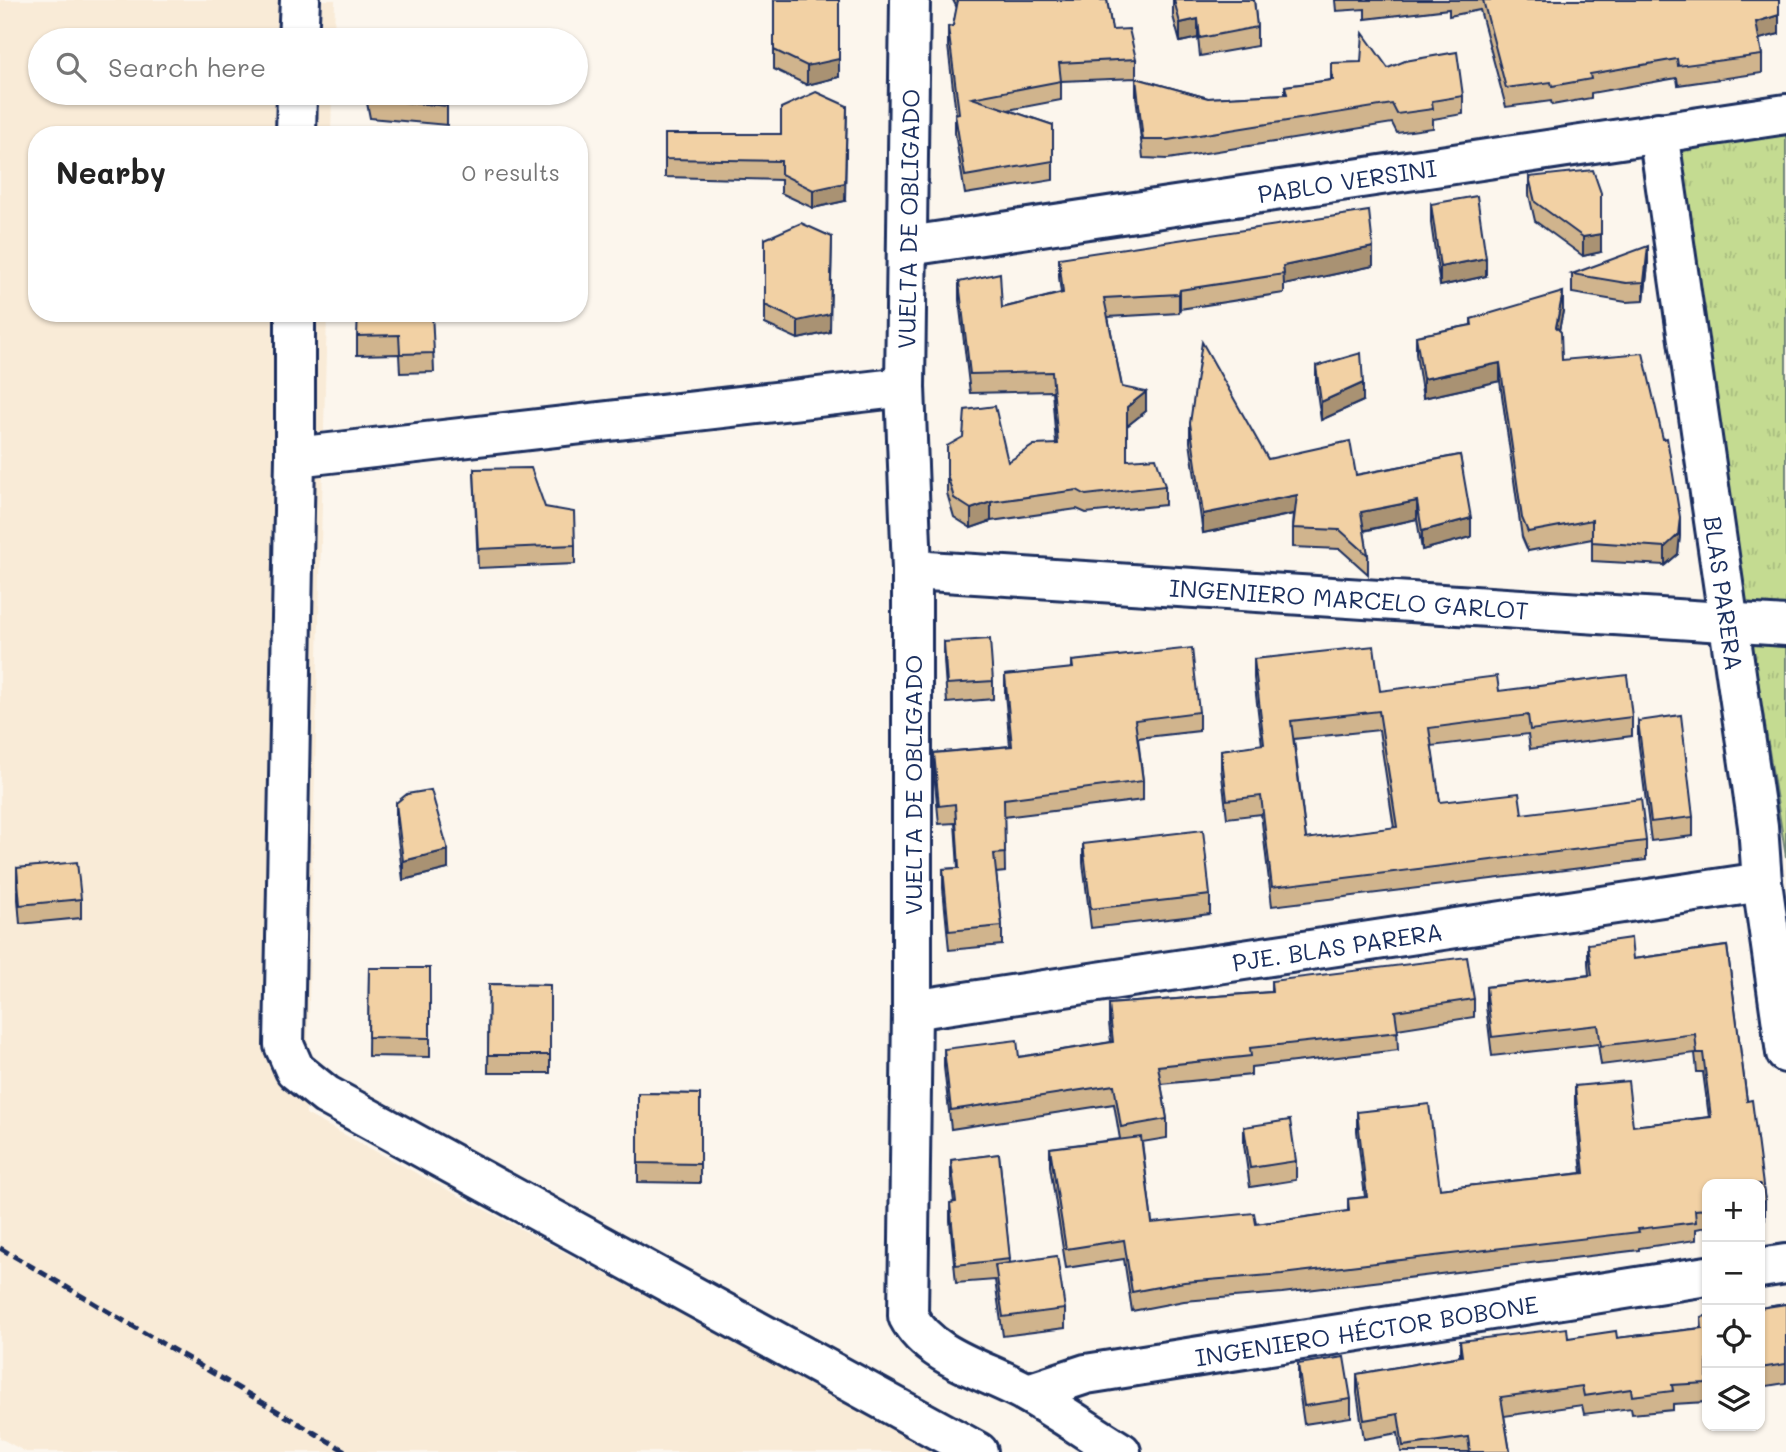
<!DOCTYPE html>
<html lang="en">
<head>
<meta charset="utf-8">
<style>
	body { margin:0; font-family:Mali,sans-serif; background:#f6f6f6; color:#222 }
	.controls { position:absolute; right:21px; bottom:21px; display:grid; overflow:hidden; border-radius:14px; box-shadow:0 2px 5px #0004 }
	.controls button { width:63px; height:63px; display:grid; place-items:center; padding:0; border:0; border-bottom:2px solid #e0e0e0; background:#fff; color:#222; font:35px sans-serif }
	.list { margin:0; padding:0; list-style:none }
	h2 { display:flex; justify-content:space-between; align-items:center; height:91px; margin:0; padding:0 28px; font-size:30px }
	h2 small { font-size:23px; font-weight:400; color:#767676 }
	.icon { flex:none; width:38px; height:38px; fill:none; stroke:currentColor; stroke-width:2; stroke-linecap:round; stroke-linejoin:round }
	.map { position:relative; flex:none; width:1786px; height:1452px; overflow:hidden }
	.search { position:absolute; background:#fff; box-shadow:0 2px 5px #0004; left:28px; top:28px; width:560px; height:77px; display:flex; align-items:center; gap:18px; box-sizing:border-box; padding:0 24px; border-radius:38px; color:#767676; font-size:26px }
	.panel { position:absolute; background:#fff; box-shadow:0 2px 5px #0004; left:28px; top:126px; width:560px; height:196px; border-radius:28px }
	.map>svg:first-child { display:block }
	.built { fill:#f9ebd7 }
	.grass { fill:url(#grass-tufts); stroke:#708578; stroke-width:2 }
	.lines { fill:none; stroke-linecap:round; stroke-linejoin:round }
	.minor-casing { stroke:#1b2f5e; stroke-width:44 }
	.minor { stroke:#fff; stroke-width:38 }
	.rail { stroke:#1b2f5e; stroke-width:5; stroke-dasharray:10 5; stroke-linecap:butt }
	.wall { fill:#d0b48d; stroke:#1b2f5e; stroke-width:2; fill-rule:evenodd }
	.shaded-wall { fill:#a99273; stroke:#1b2f5e; stroke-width:2 }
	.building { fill:#f2d1a4; stroke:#1b2f5e; stroke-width:2; fill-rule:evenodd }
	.labels { text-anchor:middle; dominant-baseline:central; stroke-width:6; stroke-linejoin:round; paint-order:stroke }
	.street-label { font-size:24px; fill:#1b2f5e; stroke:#fff }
</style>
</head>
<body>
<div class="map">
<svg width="1786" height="1452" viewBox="0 0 1786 1452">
	<defs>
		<pattern id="grass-tufts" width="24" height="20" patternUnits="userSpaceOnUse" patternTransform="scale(1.75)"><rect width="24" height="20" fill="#c4db91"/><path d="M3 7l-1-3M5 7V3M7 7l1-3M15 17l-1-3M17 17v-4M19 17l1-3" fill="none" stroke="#a8bc7f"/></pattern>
	</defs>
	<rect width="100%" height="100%" fill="#fcf6ed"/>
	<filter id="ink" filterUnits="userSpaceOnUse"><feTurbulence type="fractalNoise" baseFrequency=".0143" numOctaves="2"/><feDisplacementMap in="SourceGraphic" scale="14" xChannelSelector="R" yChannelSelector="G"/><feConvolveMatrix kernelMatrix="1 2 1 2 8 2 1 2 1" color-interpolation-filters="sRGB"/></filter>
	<g filter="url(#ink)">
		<path class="built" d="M 0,0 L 335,0 L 334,40 L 40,40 L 40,93 L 332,93 L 331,135 L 37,135 L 37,313 L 327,313 L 306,1114 L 938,1452 L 26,1452 L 0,1438 Z"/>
		<g class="grass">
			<path d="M 1786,135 L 1786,606 L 1740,604 L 1681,148 Z"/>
			<path d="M 1752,644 L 1786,647 L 1786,857 Z"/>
		</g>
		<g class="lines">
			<g class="minor-casing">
				<g id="minor">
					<path d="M 910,0 L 905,387 L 912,570 L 912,1010 L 908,1316 C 930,1359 990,1371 1029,1394 C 1060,1412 1090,1433 1121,1452"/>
					<path d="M 298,40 L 300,0"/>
					<path id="s1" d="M 1658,132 L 1758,826 L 1762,882 L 1786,1053"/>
					<path d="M 296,135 L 297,93"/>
					<path id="s2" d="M 909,246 L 1786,114"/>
					<path d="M 295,313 L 295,457 L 905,387"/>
					<path d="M 295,457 L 284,1045 L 295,1070 L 326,1095 L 978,1452"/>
					<path id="s3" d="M 912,570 L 1786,626"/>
					<path id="s4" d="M 912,1010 L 1762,882"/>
					<path d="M 1760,1268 L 1786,1264"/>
					<path id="s5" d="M 1028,1393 L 1086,1374 L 1707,1276"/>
				</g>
			</g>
			<use href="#minor" class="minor"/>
			<path class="rail" d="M 0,1248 L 347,1452"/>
		</g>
		<g class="wall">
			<path d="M 774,0 L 839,0 L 839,77 L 807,85 L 774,69 Z"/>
			<path d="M 953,0 L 1107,0 L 1112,30 L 1136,59 L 1136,78 L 1208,98 L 1285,94 L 1285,86 L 1331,80 L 1331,63 L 1388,68 L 1463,96 L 1463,114 L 1433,119 L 1433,128 L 1397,133 L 1392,123 L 1168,159 L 1143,158 L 1136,96 L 1136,78 L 1061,81 L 1061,100 L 1008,110 L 1053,125 L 1053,180 L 965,194 L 955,133 L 955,114 L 956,114 L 948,46 L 948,27 L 953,26 L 957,8 Z"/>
			<path d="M 1173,0 L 1254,0 L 1257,27 L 1257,46 L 1200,56 L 1198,38 L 1180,42 L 1173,16 Z"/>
			<path d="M 1335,0 L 1779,0 L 1779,34 L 1759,39 L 1762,55 L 1762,73 L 1678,85 L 1677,78 L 1591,93 L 1591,98 L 1552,105 L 1551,101 L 1506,107 L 1480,10 L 1449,16 L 1449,9 L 1365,19 L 1365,9 L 1336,11 Z"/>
			<path d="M 365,93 L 447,93 L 447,125 L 370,118 Z"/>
			<path d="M 665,134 L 781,134 L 845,201 L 813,208 L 781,193 L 781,180 L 665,177 Z"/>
			<path d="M 1529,177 L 1601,252 L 1583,256 L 1535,221 L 1529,195 Z"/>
			<path d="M 1431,204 L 1486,276 L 1440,286 L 1431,223 Z"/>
			<path d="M 765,239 L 830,332 L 798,339 L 765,324 Z"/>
			<path d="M 1059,258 L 1373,266 L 1284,285 L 1284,293 L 1180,309 L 1179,313 L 1108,317 L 1122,387 L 1146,411 L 1127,426 L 1127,460 L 1165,486 L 1165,505 L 1086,513 L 1077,509 L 991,521 L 971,528 L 954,517 L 947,493 L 947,446 L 1008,462 L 1056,444 L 1052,391 L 970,393 L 959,300 L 959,282 L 1002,308 L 1061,293 L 1059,277 Z"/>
			<path d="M 1648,264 L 1644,301 L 1626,302 L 1572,293 L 1572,274 Z"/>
			<path d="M 1563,311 L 1559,330 L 1562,360 L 1680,535 L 1678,554 L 1665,565 L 1592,561 L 1592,539 L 1528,551 L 1522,537 L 1500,381 L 1423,398 L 1416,354 L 1416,336 L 1471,325 L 1471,319 Z"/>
			<path d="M 436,313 L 432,321 L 434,372 L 400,373 L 399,354 L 357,355 L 357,336 Z"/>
			<path d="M 1316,366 L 1363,401 L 1321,420 L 1316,385 Z"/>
			<path d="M 1190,423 L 1268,459 L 1356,475 L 1460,455 L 1471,537 L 1422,550 L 1417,519 L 1364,531 L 1368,555 L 1368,574 L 1340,549 L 1293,547 L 1293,528 L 1294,514 L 1203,533 L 1190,442 Z"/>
			<path d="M 474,469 L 545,507 L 575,545 L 575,564 L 478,568 Z"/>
			<path d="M 944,642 L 993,681 L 993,699 L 947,703 L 944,660 Z"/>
			<path d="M 1254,659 L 1380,691 L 1499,691 L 1632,717 L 1632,736 L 1530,749 L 1528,734 L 1431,746 L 1440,802 L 1522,814 L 1646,841 L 1646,860 L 1272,906 L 1261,814 L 1227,818 L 1221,768 L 1221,750 L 1262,745 L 1254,678 ZM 1379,730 L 1394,828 L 1306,839 L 1294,739 Z"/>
			<path d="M 1072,661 L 1199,712 L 1199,731 L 1138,738 L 1143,781 L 1143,800 L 1004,817 L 1005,872 L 996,873 L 1002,926 L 1002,945 L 949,950 L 943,888 L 943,869 L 958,868 L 955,823 L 939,824 L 934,772 L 934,753 L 1010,746 L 1005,694 L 1005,675 L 1072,669 Z"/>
			<path d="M 1638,721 L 1693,817 L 1693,836 L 1651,841 L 1638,739 Z"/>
			<path d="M 396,803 L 448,869 L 403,880 L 396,822 Z"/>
			<path d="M 1083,844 L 1210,895 L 1210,914 L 1091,928 L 1083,863 Z"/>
			<path d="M 17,868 L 81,899 L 81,918 L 20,924 L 17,887 Z"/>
			<path d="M 1588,944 L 1633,959 L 1727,946 L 1747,1101 L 1765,1201 L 1765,1220 L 1760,1221 L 1760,1184 L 1707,1184 L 1707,1227 L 1696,1229 L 1696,1240 L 1639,1248 L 1639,1250 L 1282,1293 L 1184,1301 L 1132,1311 L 1124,1259 L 1066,1268 L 1050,1166 L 1050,1148 L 1120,1139 L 1114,1104 L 951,1129 L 944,1067 L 944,1049 L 1019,1057 L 1111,1042 L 1109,1023 L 1109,1004 L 1271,992 L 1271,981 L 1474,999 L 1474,1017 L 1397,1029 L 1398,1050 L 1251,1067 L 1251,1075 L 1161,1084 L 1167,1119 L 1167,1138 L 1142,1142 L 1152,1223 L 1256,1224 L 1348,1211 L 1348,1199 L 1365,1197 L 1357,1131 L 1357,1112 L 1440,1189 L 1582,1173 L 1575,1105 L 1575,1086 L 1633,1126 L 1709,1117 L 1703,1072 L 1697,1072 L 1695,1053 L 1601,1065 L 1598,1044 L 1492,1056 L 1486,1006 L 1486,987 L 1589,975 L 1588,963 Z"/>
			<path d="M 369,968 L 430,968 L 430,1057 L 368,1056 Z"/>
			<path d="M 489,984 L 550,985 L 550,1073 L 488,1073 Z"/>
			<path d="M 638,1093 L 700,1094 L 700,1183 L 638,1182 Z"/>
			<path d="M 1244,1127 L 1296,1161 L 1296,1180 L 1250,1187 L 1244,1145 Z"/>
			<path d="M 999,1154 L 1010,1263 L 1065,1309 L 1065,1328 L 1003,1336 L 995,1280 L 956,1283 L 950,1221 L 950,1203 L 954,1202 L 951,1179 L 951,1160 Z"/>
			<path d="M 1786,1304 L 1786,1383 L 1760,1387 L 1760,1308 Z"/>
			<path d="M 1707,1316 L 1707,1402 L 1673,1404 L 1673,1410 L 1632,1414 L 1631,1408 L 1584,1414 L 1582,1405 L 1504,1416 L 1510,1452 L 1401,1452 L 1398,1433 L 1364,1439 L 1357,1393 L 1357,1374 L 1460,1356 L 1460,1341 L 1617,1338 L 1701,1328 L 1701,1317 Z"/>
			<path d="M 1298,1364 L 1351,1399 L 1351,1417 L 1304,1424 L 1298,1383 Z"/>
		</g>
		<g class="shaded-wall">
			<path d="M 839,0 L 839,77 L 807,85 L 807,66 Z"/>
			<path d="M 1779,15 L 1779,34 L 1756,40 L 1756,22 Z"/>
			<path d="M 1198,19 L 1198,38 L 1180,42 L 1180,23 Z"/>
			<path d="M 847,106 L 845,201 L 813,208 L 813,190 Z"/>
			<path d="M 1601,234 L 1601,252 L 1583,256 L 1583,237 Z"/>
			<path d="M 832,237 L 830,332 L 798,339 L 798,321 Z"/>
			<path d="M 1648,246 L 1648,264 L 1644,301 L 1644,282 Z"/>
			<path d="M 1373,247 L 1373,266 L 1284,285 L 1283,266 Z"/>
			<path d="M 1486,258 L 1486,276 L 1440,286 L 1440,267 Z"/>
			<path d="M 1180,290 L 1180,309 L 1179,313 L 1179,294 Z"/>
			<path d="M 1563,292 L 1563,311 L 1556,345 L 1556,327 Z"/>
			<path d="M 1500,363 L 1500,381 L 1423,398 L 1423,379 Z"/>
			<path d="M 1363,383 L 1363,401 L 1321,420 L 1321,402 Z"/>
			<path d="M 1146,392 L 1146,411 L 1127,426 L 1127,407 Z"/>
			<path d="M 1297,495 L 1297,513 L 1203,533 L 1203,514 Z"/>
			<path d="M 1417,501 L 1417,519 L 1361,531 L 1361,512 Z"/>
			<path d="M 991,502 L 991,521 L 971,528 L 971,509 Z"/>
			<path d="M 1680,517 L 1680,535 L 1678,554 L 1665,565 L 1665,547 Z"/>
			<path d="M 1471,518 L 1471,537 L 1422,550 L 1422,531 Z"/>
			<path d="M 448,850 L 448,869 L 403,880 L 403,861 Z"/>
		</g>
		<g class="building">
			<path d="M 774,0 L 839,0 L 839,59 L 807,66 L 774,50 Z"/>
			<path d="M 958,0 L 1107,0 L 1112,30 L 1129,29 L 1136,59 L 1059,63 L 1061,81 L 972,98 L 1053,125 L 1053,161 L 965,176 L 955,114 L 959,113 L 948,27 L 953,26 Z"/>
			<path d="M 1174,0 L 1254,0 L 1257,27 L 1200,38 L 1198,19 L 1180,23 Z"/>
			<path d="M 1483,0 L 1779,0 L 1779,15 L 1756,22 L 1762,55 L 1678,66 L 1677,59 L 1590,74 L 1591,79 L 1552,86 L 1551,82 L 1506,88 Z"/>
			<path d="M 1363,33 L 1388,68 L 1405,61 L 1457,52 L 1463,96 L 1432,101 L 1433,109 L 1397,114 L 1392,104 L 1168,140 L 1143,140 L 1136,78 L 1208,98 L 1287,94 L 1285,86 L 1333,80 L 1331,63 L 1361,62 Z"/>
			<path d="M 369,35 L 405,36 L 411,40 L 367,40 Z"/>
			<path d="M 816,92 L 847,106 L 845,183 L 813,190 L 781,174 L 781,161 L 665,159 L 665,134 L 781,134 L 781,108 Z"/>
			<path d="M 369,93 L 447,93 L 447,106 L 370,99 Z"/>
			<path d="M 1593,170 L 1601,193 L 1601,234 L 1583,237 L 1535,202 L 1529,177 Z"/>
			<path d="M 1477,196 L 1486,258 L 1440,267 L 1431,204 Z"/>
			<path d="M 1369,211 L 1373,247 L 1283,266 L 1284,274 L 1180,290 L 1179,294 L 1104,298 L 1122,387 L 1146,392 L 1127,407 L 1127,460 L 1156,458 L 1165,486 L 1086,495 L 1077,490 L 991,502 L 971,509 L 954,498 L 947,474 L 947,446 L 963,437 L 965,410 L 995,406 L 1008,462 L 1034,445 L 1058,444 L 1052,372 L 970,374 L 959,282 L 1000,273 L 1002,308 L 1063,293 L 1059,258 Z"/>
			<path d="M 801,223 L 832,237 L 830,314 L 798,321 L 765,305 L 765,239 Z"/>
			<path d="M 1648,246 L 1644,282 L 1626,283 L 1572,274 Z"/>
			<path d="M 1563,292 L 1556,327 L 1561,332 L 1562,360 L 1643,353 L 1663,439 L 1667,438 L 1680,517 L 1678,535 L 1665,547 L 1592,542 L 1592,520 L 1528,532 L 1522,518 L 1500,363 L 1423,379 L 1416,336 L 1472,325 L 1471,319 Z"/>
			<path d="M 358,313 L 432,313 L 434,353 L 400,354 L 399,335 L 357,336 Z"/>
			<path d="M 1202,342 L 1268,459 L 1350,441 L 1356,475 L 1460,455 L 1471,518 L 1422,531 L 1417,501 L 1361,512 L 1368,555 L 1340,530 L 1293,528 L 1297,495 L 1203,514 L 1190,423 Z"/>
			<path d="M 1361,353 L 1363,383 L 1321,402 L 1316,366 Z"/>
			<path d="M 531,468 L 545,507 L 574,512 L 575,545 L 478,549 L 474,469 Z"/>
			<path d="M 990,639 L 993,681 L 947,684 L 944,642 Z"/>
			<path d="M 1374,646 L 1380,691 L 1497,676 L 1499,691 L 1627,675 L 1632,717 L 1530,730 L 1528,715 L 1429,728 L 1440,802 L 1519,793 L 1522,814 L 1641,799 L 1646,841 L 1272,887 L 1261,796 L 1227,800 L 1221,750 L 1264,744 L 1254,659 ZM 1379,711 L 1397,827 L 1306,839 L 1291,721 Z"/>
			<path d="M 1192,648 L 1199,712 L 1135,720 L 1143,781 L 1004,799 L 1005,853 L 994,854 L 1002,926 L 949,931 L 943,869 L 959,868 L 955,804 L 939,806 L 934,753 L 1012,746 L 1005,675 L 1073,668 L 1072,661 Z"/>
			<path d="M 1681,715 L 1693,817 L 1651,822 L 1638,721 Z"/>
			<path d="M 431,790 L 448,850 L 403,861 L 396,803 L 407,794 Z"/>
			<path d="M 1203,830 L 1210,895 L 1091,909 L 1083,844 Z"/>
			<path d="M 77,862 L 81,899 L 20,905 L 17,868 Z"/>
			<path d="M 1631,938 L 1633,959 L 1727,946 L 1747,1101 L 1752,1100 L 1765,1201 L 1760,1202 L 1760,1184 L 1707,1184 L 1707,1209 L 1695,1210 L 1696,1222 L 1638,1229 L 1639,1232 L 1282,1274 L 1184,1282 L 1132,1292 L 1124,1240 L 1066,1249 L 1050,1148 L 1141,1137 L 1152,1223 L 1254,1213 L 1256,1224 L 1349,1211 L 1348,1199 L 1367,1197 L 1357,1112 L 1429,1104 L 1440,1189 L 1584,1173 L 1575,1086 L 1628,1081 L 1633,1126 L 1711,1117 L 1703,1053 L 1697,1053 L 1695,1034 L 1601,1046 L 1598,1025 L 1492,1037 L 1486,987 L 1592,975 L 1588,944 Z"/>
			<path d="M 1467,957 L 1474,999 L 1395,1011 L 1398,1032 L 1250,1048 L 1251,1056 L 1158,1066 L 1167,1119 L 1121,1127 L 1114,1085 L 951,1110 L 944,1049 L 1017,1040 L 1019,1057 L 1113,1042 L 1109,1004 L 1272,992 L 1271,981 Z"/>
			<path d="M 369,968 L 430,968 L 430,1038 L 368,1037 Z"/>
			<path d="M 489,984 L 550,985 L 550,1055 L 488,1055 Z"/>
			<path d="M 638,1093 L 700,1094 L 700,1164 L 638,1163 Z"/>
			<path d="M 1290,1120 L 1296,1161 L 1250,1168 L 1244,1127 Z"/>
			<path d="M 999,1154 L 1010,1259 L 956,1265 L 950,1203 L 956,1202 L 951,1160 Z"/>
			<path d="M 1057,1256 L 1065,1309 L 1003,1317 L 995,1265 Z"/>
			<path d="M 1786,1304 L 1786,1364 L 1760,1368 L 1760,1308 Z"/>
			<path d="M 1707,1316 L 1707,1383 L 1672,1385 L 1673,1391 L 1632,1396 L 1631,1389 L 1584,1396 L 1582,1386 L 1501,1397 L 1510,1452 L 1470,1452 L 1468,1437 L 1403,1446 L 1398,1414 L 1364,1420 L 1357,1374 L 1462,1356 L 1460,1341 L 1567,1328 L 1568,1338 L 1616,1331 L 1617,1338 L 1702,1328 L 1701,1317 Z"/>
			<path d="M 1344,1357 L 1351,1399 L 1304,1406 L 1298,1364 Z"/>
		</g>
	</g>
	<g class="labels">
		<g class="street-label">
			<text stroke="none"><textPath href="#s2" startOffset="443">PABLO VERSINI</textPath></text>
			<text transform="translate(908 219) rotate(-89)">VUELTA DE OBLIGADO</text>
			<text stroke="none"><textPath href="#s1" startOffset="466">BLAS PARERA</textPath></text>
			<text stroke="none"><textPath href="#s3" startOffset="438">INGENIERO MARCELO GARLOT</textPath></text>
			<text transform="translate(912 785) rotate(-90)">VUELTA DE OBLIGADO</text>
			<text stroke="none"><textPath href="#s4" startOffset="430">PJE. BLAS PARERA</textPath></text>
			<text stroke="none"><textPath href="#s5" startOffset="345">INGENIERO HÉCTOR BOBONE</textPath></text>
		</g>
	</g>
</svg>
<div class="controls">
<button>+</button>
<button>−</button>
<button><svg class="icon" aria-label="locate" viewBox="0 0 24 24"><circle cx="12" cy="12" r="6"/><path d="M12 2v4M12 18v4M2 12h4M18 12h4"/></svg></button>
<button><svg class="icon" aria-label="layers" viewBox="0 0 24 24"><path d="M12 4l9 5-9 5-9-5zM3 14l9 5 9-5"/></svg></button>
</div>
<div class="search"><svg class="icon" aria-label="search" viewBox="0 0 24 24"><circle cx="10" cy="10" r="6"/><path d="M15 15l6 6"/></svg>Search here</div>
<section class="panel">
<h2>Nearby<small>0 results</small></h2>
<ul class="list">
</ul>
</section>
</div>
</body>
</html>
